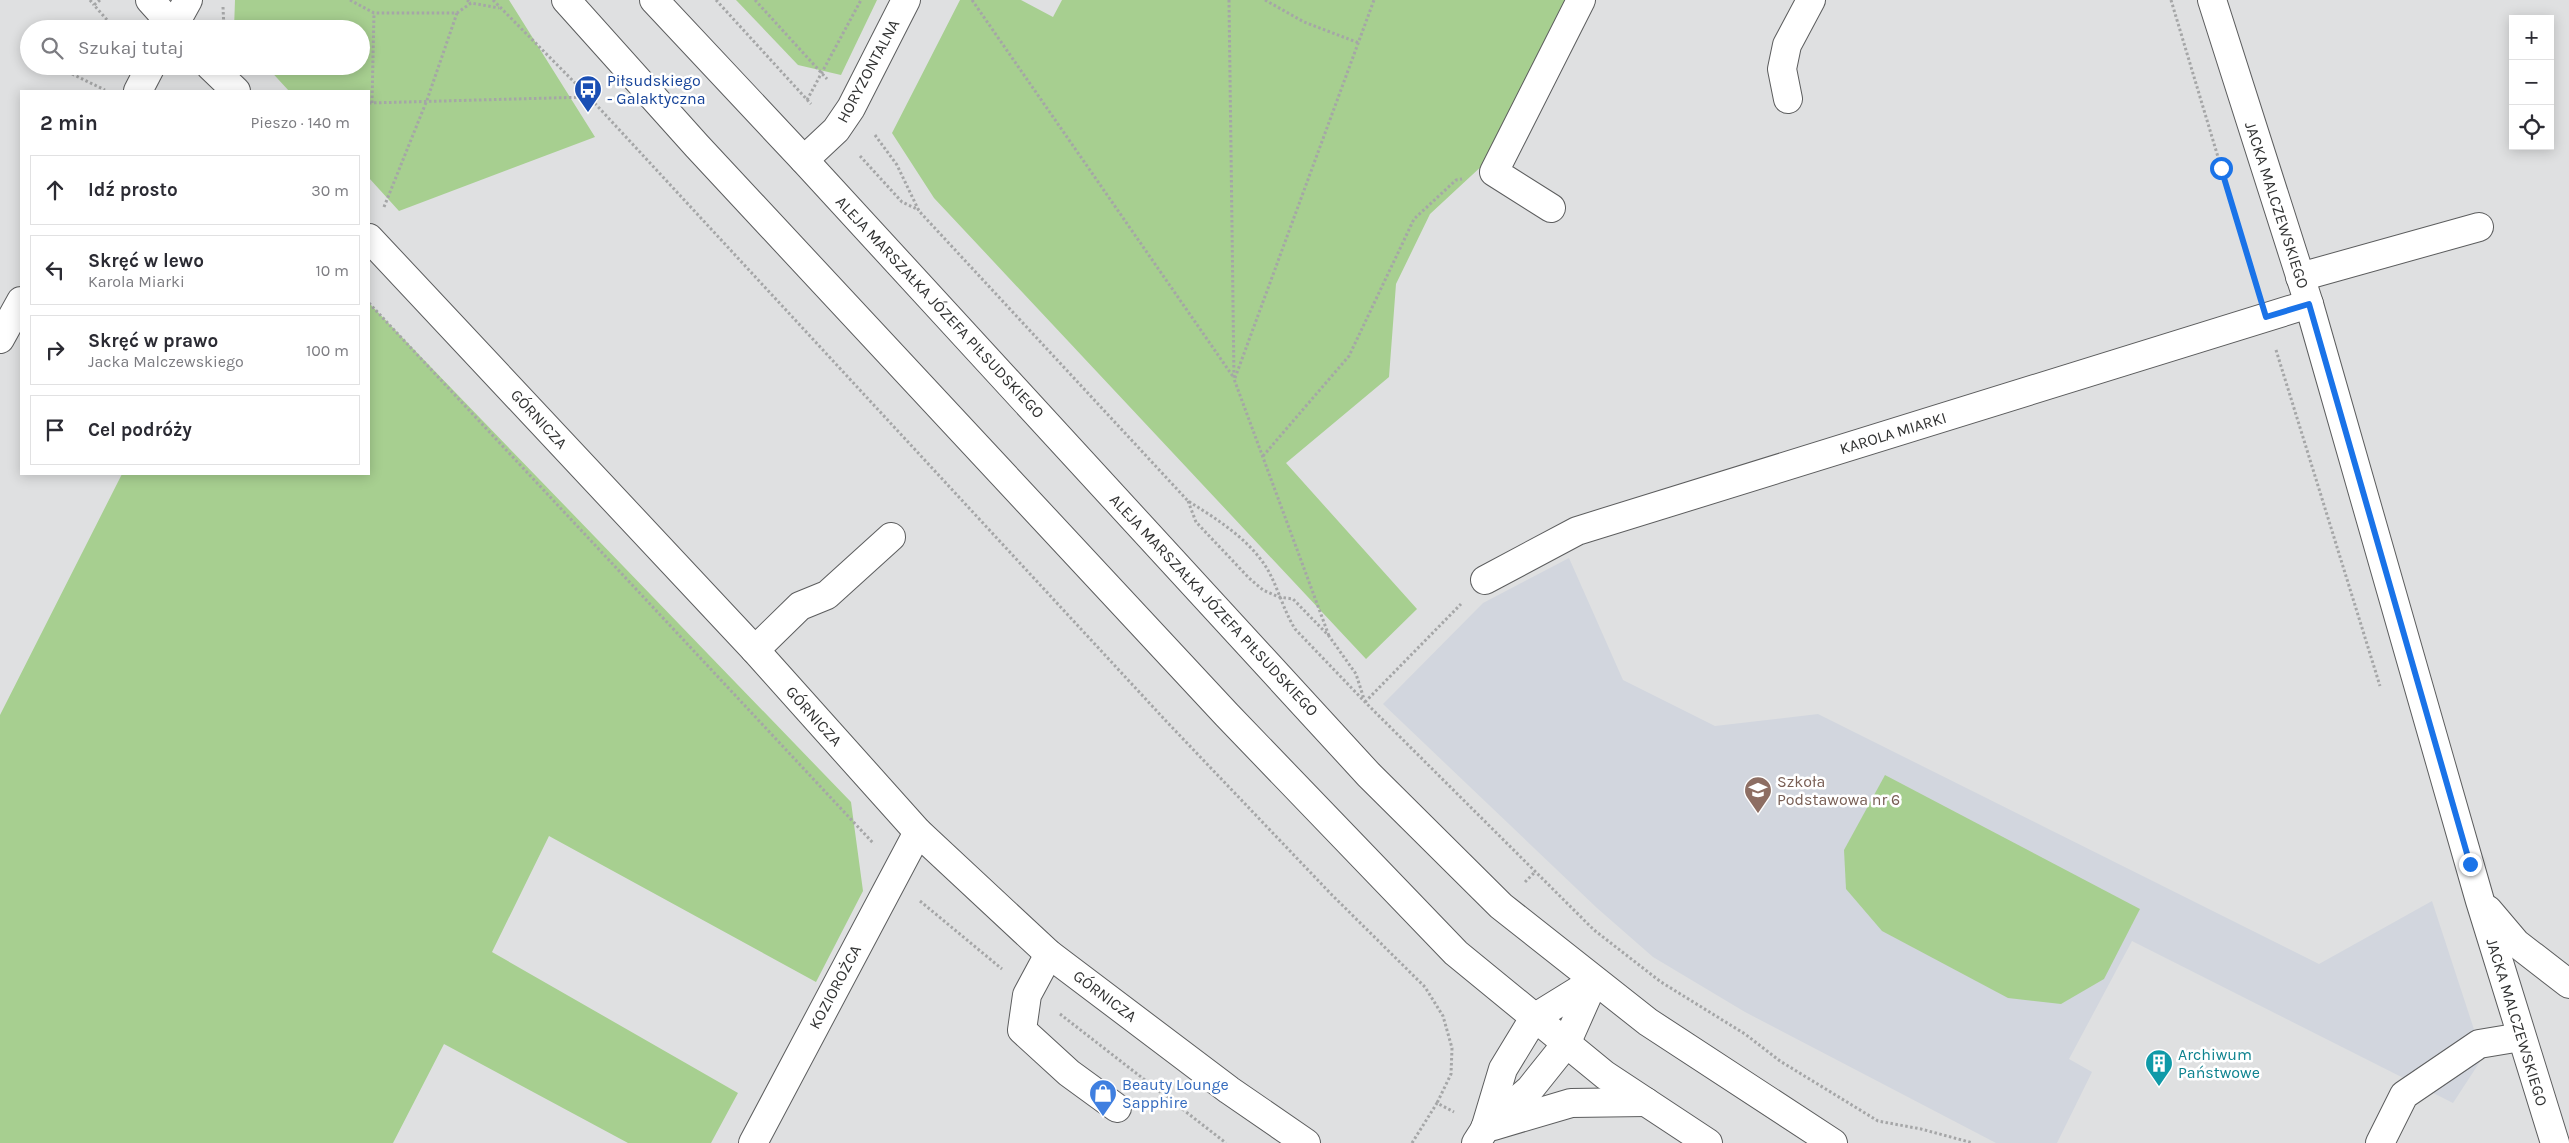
<!DOCTYPE html>
<html lang="pl">
<head>
<meta charset="utf-8">
<style>
	body { margin:0; font-family:Karla,sans-serif; background:#f2f2f3; color:#2b2b33 }
	.controls { position:absolute; right:15px; top:15px; display:grid; overflow:hidden; border-radius:0px; box-shadow:0 2px 12px #0003 }
	.controls button { width:45px; height:45px; display:grid; place-items:center; padding:0; border:0; border-bottom:1px solid #e1e1e2; background:#fff; color:#2b2b33; font:25px sans-serif }
	.stop { position:absolute; width:15px; height:15px; margin:-11px; border:4px solid #1a73e8; border-radius:50%; background:#fff }
	.stop.end { background:#1a73e8; border-color:#fff; box-shadow:0 1px 5px #0008 }
	.list { margin:0; padding:0; list-style:none }
	h2 { display:flex; justify-content:space-between; align-items:center; height:65px; margin:0; padding:0 20px; font-size:21px }
	h2 small { font-size:16px; font-weight:400; color:#7c7c81 }
	.list li { display:grid; grid-template-columns:32px 1fr auto; gap:15px; align-items:center; box-sizing:border-box; height:70px; margin:0 10px 10px; padding:0 10px; border:1px solid #e1e1e2; border-radius:0px }
	.list b { display:block; font-size:19px; white-space:nowrap }
	.list p { margin:0; font-size:16px; white-space:nowrap; color:#7c7c81 }
	.list em { font-size:16px; font-style:normal; color:#7c7c81 }
	.icon { flex:none; width:28px; height:28px; fill:none; stroke:currentColor; stroke-width:2; stroke-linecap:round; stroke-linejoin:round }
	.map { position:relative; flex:none; width:2569px; height:1143px; overflow:hidden }
	.search { position:absolute; background:#fff; box-shadow:0 2px 12px #0003; left:20px; top:20px; width:350px; height:55px; display:flex; align-items:center; gap:12px; box-sizing:border-box; padding:0 18px; border-radius:28px; color:#7c7c81; font-size:19px }
	.panel { position:absolute; background:#fff; box-shadow:0 2px 12px #0003; left:20px; top:90px; width:350px; height:385px; border-radius:0px }
	.map>svg:first-child { display:block }
	.built { fill:#d2d6de }
	.green { fill:#a7cf90 }
	.lines { fill:none; stroke-linecap:round; stroke-linejoin:round }
	.minor-casing { stroke:#5c5d5e; stroke-width:30 }
	.path { stroke:#a5a6a7; stroke-width:3; stroke-dasharray:2.5 2.5; stroke-linecap:butt }
	.minor { stroke:#fff; stroke-width:28 }
	.route { stroke:#1a73e8; stroke-width:6 }
	.labels { text-anchor:middle; dominant-baseline:central; stroke-width:5; stroke-linejoin:round; paint-order:stroke }
	.street-label { font-size:16px; fill:#323333; stroke:#fff }
	.transit-label { font-size:16px; fill:#164399; stroke:#fff; text-anchor:start }
	.education-label { font-size:16px; fill:#785e54; stroke:#fff; text-anchor:start }
	.culture-label { font-size:16px; fill:#0d838f; stroke:#fff; text-anchor:start }
	.shop-label { font-size:16px; fill:#366cbe; stroke:#fff; text-anchor:start }
</style>
</head>
<body>
<div class="map">
<svg width="2569" height="1143" viewBox="0 0 2569 1143">
	<rect width="100%" height="100%" fill="#dfe0e1"/>
	<path class="built" d="M 1569,558 L 1623,680 L 1715,726 L 1818,714 L 2319,964 L 2432,901 L 2483,1057 L 2453,1103 L 2132,941 L 2069,1059 L 2092,1072 L 2057,1143 L 1996,1143 L 1745,1012 L 1653,957 L 1597,908 L 1383,704 L 1483,603 Z"/>
	<g class="green">
		<path d="M 235,0 L 509,0 L 595,137 L 399,211 L 369,178 L 369,91 L 289,91 L 266,66 L 361,66 L 361,29 L 234,29 Z"/>
		<path d="M 736,0 L 877,0 L 841,75 L 798,65 Z"/>
		<path d="M 960,0 L 1021,0 L 1053,17 L 1062,0 L 1568,0 L 1485,163 L 1430,214 L 1396,284 L 1389,377 L 1286,463 L 1417,609 L 1366,659 L 934,198 L 892,133 Z"/>
		<path d="M 369,303 L 851,802 L 863,891 L 816,982 L 549,836 L 492,952 L 738,1093 L 711,1143 L 628,1143 L 444,1044 L 393,1143 L 0,1143 L 0,715 L 122,474 L 369,474 Z"/>
		<path d="M 1885,775 L 2140,909 L 2104,979 L 2061,1004 L 2008,998 L 1882,931 L 1846,889 L 1844,850 Z"/>
	</g>
	<g class="lines">
		<g class="minor-casing">
			<g id="minor">
				<path d="M 150,0 L 176,29"/>
				<path d="M 566,0 L 697,146 L 1227,715 L 1456,953 L 1605,1075 L 1708,1143"/>
				<path d="M 654,0 L 804,160 L 1369,775 L 1501,906 L 1648,1022 L 1833,1143"/>
				<path d="M 2212,0 L 2309,304 L 2480,901 L 2555,1143"/>
				<path d="M 172,29 L 188,0"/>
				<path d="M 210,66 L 236,91"/>
				<path d="M 138,91 L 151,66"/>
				<path d="M 1788,99 L 1782,69 L 1787,45 L 1811,0"/>
				<path d="M 804,160 L 836,130 L 851,108 L 906,0"/>
				<path d="M 1551,208 L 1494,172 L 1581,0"/>
				<path d="M 369,238 L 755,650 L 918,832 L 1049,954 L 1229,1090 L 1306,1143"/>
				<path d="M 2300,277 L 2479,227"/>
				<path d="M 0,339 L 21,301"/>
				<path d="M 1485,580 L 1577,531 L 2309,304"/>
				<path d="M 755,650 L 800,606 L 827,595 L 891,537"/>
				<path d="M 2488,910 L 2516,943 L 2569,984"/>
				<path d="M 1049,954 L 1027,995 L 1022,1030 L 1069,1073 L 1117,1108"/>
				<path d="M 1493,1126 L 1571,1103 L 1646,1102"/>
				<path d="M 1485,1128 L 1530,1089 L 1566,1044 L 1594,981"/>
				<path d="M 753,1143 L 918,832"/>
				<path d="M 1476,1143 L 1485,1129 L 1503,1069 L 1534,1018 L 1594,981"/>
				<path d="M 2380,1143 L 2404,1095 L 2479,1044 L 2521,1037"/>
			</g>
		</g>
		<g class="path">
			<path d="M 90,0 L 94,5"/>
			<path d="M 100,0 L 94,5 L 115,29"/>
			<path d="M 350,0 L 374,13 L 457,13 L 471,3 L 499,8"/>
			<path d="M 467,0 L 471,3"/>
			<path d="M 493,0 L 589,97 L 1166,721 L 1332,895 L 1425,987 L 1443,1016 L 1452,1048 L 1451,1074 L 1437,1103"/>
			<path d="M 716,0 L 811,104"/>
			<path d="M 755,0 L 827,79"/>
			<path d="M 972,0 L 1234,378"/>
			<path d="M 1229,0 L 1234,379 L 1329,636"/>
			<path d="M 1265,0 L 1304,22 L 1359,43"/>
			<path d="M 2171,0 L 2256,284"/>
			<path d="M 223,7 L 224,29"/>
			<path d="M 72,74 L 105,90"/>
			<path d="M 807,100 L 861,0"/>
			<path d="M 369,103 L 588,97"/>
			<path d="M 372,103 L 374,13"/>
			<path d="M 875,135 L 897,165 L 919,211 L 1188,501 C 1217,519 1252,541 1269,572 C 1279,591 1284,611 1295,629 L 1365,702 L 1594,930 L 1661,982 L 1745,1034 L 1780,1061 L 1878,1121 L 1921,1129 L 1973,1143"/>
			<path d="M 860,156 L 902,202 L 919,210"/>
			<path d="M 384,207 L 427,100 L 457,13"/>
			<path d="M 369,303 L 874,844"/>
			<path d="M 2276,350 L 2380,686"/>
			<path d="M 1235,378 L 1374,0"/>
			<path d="M 1263,456 L 1349,356 L 1414,219 L 1456,180 L 1462,179"/>
			<path d="M 1188,501 L 1196,522 L 1249,578 L 1263,590 L 1279,597 L 1293,599 L 1329,636 L 1356,674 L 1364,699"/>
			<path d="M 1365,702 L 1461,604"/>
			<path d="M 1525,882 L 1535,872"/>
			<path d="M 920,901 L 1002,969"/>
			<path d="M 1060,1014 L 1226,1143"/>
			<path d="M 1412,1143 L 1437,1103 L 1454,1112"/>
		</g>
		<use href="#minor" class="minor"/>
	</g>
	<g class="lines">
		<path class="route" d="M 2221,168 L 2266,317 L 2309,304 L 2470,864"/>
	</g>
	<defs>
		<g id="bus-pin" transform="scale(1.4375)"><path d="M0 17L-7.5 6A9.5 9.5 0 1 1 7.5 6Z" fill="#1a4fb4" stroke="#fff"/><path d="M-5-6H5V4H4V6H2V4H-2V6H-4V4H-5ZM-3.5-4V0h7V-4ZM-3.5 1.2v1.5H-2V1.2ZM2 1.2v1.5H3.5V1.2Z" fill="#fff"/></g>
		<g id="school-pin" transform="scale(1.4375)"><path d="M0 17L-7.5 6A9.5 9.5 0 1 1 7.5 6Z" fill="#8d6e63" stroke="#fff"/><path d="M0-5L7-2L0 1L-7-2ZM-4 1L0 2.5L4 1V4Q0 6-4 4Z" fill="#fff"/></g>
		<g id="building-pin" transform="scale(1.4375)"><path d="M0 17L-7.5 6A9.5 9.5 0 1 1 7.5 6Z" fill="#0f9aa8" stroke="#fff"/><path d="M-4-6H4V6H1V3H-1V6H-4ZM-2.5-4.3h1.7v1.8h-1.7ZM.8-4.3h1.7v1.8H.8ZM-2.5-1h1.7V.8h-1.7ZM.8-1h1.7V.8H.8Z" fill="#fff"/></g>
		<g id="shop-pin" transform="scale(1.4375)"><path d="M0 17L-7.5 6A9.5 9.5 0 1 1 7.5 6Z" fill="#3f7fe0" stroke="#fff"/><path d="M-5-2.5h2.3a2.7 3.5 0 0 1 5.4 0H5L5.5 6h-11ZM-1.5-2.5h3a1.5 2.3 0 0 0-3 0Z" fill="#fff"/></g>
	</defs>
	<g fill-rule="evenodd">
		<use href="#bus-pin" x="588" y="89"/>
		<use href="#school-pin" x="1758" y="790"/>
		<use href="#building-pin" x="2159" y="1063"/>
		<use href="#shop-pin" x="1103" y="1093"/>
	</g>
	<g class="labels">
		<g class="street-label">
			<text transform="translate(868 71) rotate(-62)">HORYZONTALNA</text>
			<text transform="translate(2277 205) rotate(72)">JACKA MALCZEWSKIEGO</text>
			<text transform="translate(940 307) rotate(47)">ALEJA MARSZAŁKA JÓZEFA PIŁSUDSKIEGO</text>
			<text transform="translate(539 419) rotate(47)">GÓRNICZA</text>
			<text transform="translate(1893 433) rotate(-17)">KAROLA MIARKI</text>
			<text transform="translate(1214 605) rotate(47)">ALEJA MARSZAŁKA JÓZEFA PIŁSUDSKIEGO</text>
			<text transform="translate(814 716) rotate(48)">GÓRNICZA</text>
			<text transform="translate(835 987) rotate(-62)">KOZIOROŻCA</text>
			<text transform="translate(1105 996) rotate(37)">GÓRNICZA</text>
			<text transform="translate(2517 1022) rotate(73)">JACKA MALCZEWSKIEGO</text>
		</g>
		<g class="transit-label">
			<text x="607" y="80">Piłsudskiego<tspan x="607" dy="18">- Galaktyczna</tspan></text>
		</g>
		<g class="education-label">
			<text x="1777" y="781">Szkoła<tspan x="1777" dy="18">Podstawowa nr 6</tspan></text>
		</g>
		<g class="culture-label">
			<text x="2178" y="1054">Archiwum<tspan x="2178" dy="18">Państwowe</tspan></text>
		</g>
		<g class="shop-label">
			<text x="1122" y="1084">Beauty Lounge<tspan x="1122" dy="18">Sapphire</tspan></text>
		</g>
	</g>
</svg>
<div class="controls">
<button>+</button>
<button>−</button>
<button><svg class="icon" aria-label="locate" viewBox="0 0 24 24"><circle cx="12" cy="12" r="6"/><path d="M12 2v4M12 18v4M2 12h4M18 12h4"/></svg></button>
</div>
<div class="stop" style="left:2221px;top:168px"></div>
<div class="stop end" style="left:2470px;top:864px"></div>
<div class="search"><svg class="icon" aria-label="search" viewBox="0 0 24 24"><circle cx="10" cy="10" r="6"/><path d="M15 15l6 6"/></svg>Szukaj tutaj</div>
<section class="panel">
<h2>2 min<small>Pieszo · 140 m</small></h2>
<ul class="list">
<li><svg class="icon" aria-label="ahead" viewBox="0 0 24 24"><path d="M12 20V5M6 11l6-6 6 6"/></svg><div><b>Idź prosto</b></div><em>30 m</em></li>
<li><svg class="icon" aria-label="left" viewBox="0 0 24 24"><path d="M17 20v-9H6M10 6l-5 5 5 5"/></svg><div><b>Skręć w lewo</b><p>Karola Miarki</p></div><em>10 m</em></li>
<li><svg class="icon" aria-label="right" viewBox="0 0 24 24"><path d="M7 20v-9h11M14 6l5 5-5 5"/></svg><div><b>Skręć w prawo</b><p>Jacka Malczewskiego</p></div><em>100 m</em></li>
<li><svg class="icon" aria-label="arrive" viewBox="0 0 24 24"><path d="M6 21V4h12l-3 4 3 4H6"/></svg><div><b>Cel podróży</b></div></li>
</ul>
</section>
</div>
</body>
</html>
